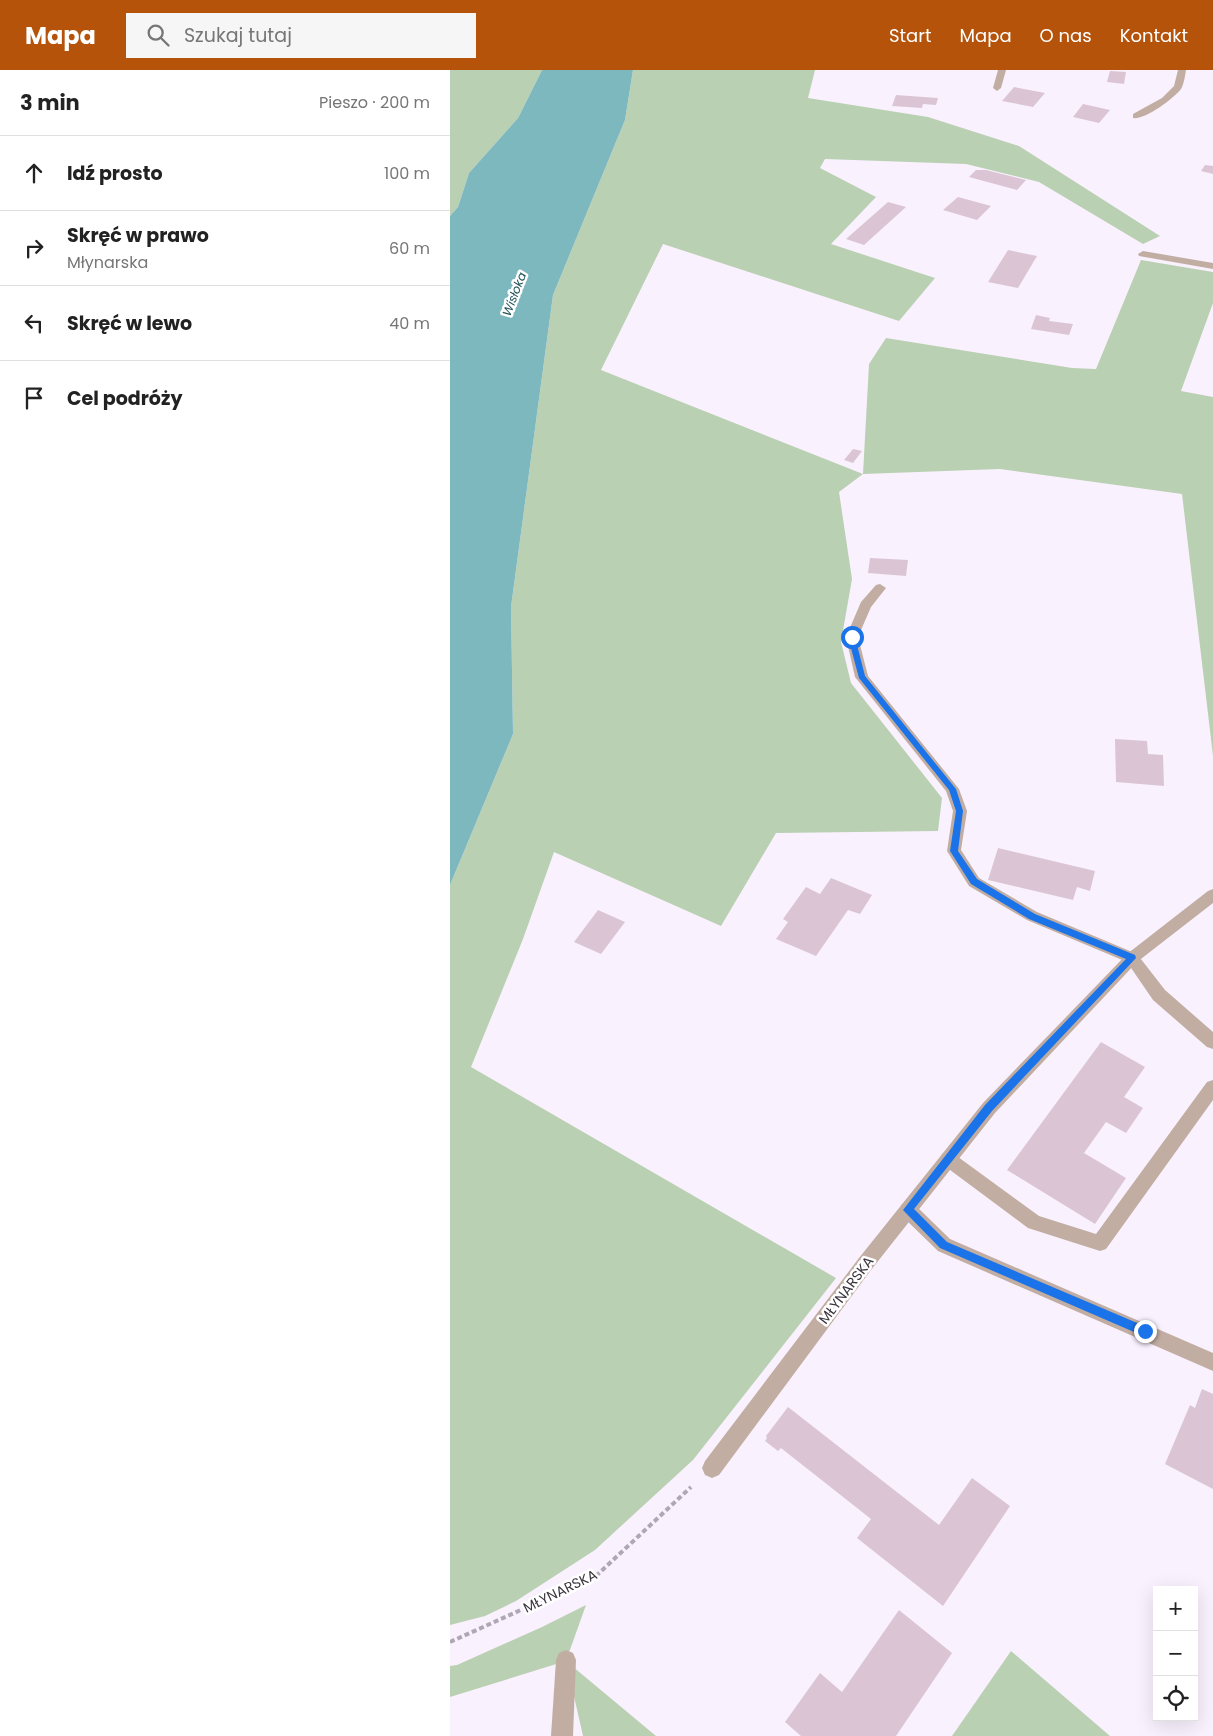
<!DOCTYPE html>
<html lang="pl">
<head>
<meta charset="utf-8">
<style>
	body { margin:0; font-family:Poppins,sans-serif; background:#f6f6f6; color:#222 }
	.controls { position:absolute; right:15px; bottom:15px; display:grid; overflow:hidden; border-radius:0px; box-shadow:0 5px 20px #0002 }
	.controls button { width:45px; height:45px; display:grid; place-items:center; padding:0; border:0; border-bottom:1px solid #e0e0e0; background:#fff; color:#222; font:25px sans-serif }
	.stop { position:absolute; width:15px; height:15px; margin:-11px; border:4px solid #1a73e8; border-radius:50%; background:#fff }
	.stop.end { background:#1a73e8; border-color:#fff; box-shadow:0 1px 5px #0008 }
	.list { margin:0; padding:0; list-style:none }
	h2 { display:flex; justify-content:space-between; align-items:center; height:65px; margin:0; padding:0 20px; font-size:21px }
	h2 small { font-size:16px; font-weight:400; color:#767676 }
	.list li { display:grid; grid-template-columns:32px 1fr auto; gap:15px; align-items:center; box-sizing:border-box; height:75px; padding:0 20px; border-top:1px solid #e0e0e0 }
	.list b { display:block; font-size:19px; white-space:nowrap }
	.list p { margin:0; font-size:16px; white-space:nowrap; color:#767676 }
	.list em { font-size:16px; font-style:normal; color:#767676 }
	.icon { flex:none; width:28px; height:28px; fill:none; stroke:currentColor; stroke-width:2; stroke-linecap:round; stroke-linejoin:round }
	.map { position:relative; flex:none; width:763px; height:1666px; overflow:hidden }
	header { display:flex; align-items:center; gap:30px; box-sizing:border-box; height:70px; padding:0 25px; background:#b45309; color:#fff }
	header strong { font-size:24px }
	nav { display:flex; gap:28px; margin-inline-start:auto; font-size:18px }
	.search { width:350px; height:45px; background:#f6f6f6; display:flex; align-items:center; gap:12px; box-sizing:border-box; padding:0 18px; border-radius:0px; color:#767676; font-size:19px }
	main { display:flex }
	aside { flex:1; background:#fff }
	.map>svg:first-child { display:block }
	.green { fill:#bad0b2 }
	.water { fill:#7db8be }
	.building { fill:#dbc5d5 }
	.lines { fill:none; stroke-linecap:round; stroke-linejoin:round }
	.path { stroke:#afa7b3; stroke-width:4; stroke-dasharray:5 3; stroke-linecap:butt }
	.lane { fill:#c1ada2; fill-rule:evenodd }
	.street { fill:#c1ada2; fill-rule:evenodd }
	.route { fill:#1a73e8 }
	.labels { text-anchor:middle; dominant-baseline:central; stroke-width:5; stroke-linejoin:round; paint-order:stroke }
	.far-water-label { font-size:12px; font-style:italic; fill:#1e5257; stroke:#fff }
	.street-label { font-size:14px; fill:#3b353e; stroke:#fff }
</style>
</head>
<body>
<header>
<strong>Mapa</strong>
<div class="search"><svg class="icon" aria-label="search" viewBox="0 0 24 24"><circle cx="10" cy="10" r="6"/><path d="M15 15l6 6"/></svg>Szukaj tutaj</div>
<nav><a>Start</a><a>Mapa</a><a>O nas</a><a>Kontakt</a></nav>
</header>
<main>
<aside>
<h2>3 min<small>Pieszo · 200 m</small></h2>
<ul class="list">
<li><svg class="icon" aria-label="ahead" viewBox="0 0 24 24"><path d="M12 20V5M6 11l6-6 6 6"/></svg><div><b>Idź prosto</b></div><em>100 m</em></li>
<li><svg class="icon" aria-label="right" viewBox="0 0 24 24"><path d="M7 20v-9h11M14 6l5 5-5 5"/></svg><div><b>Skręć w prawo</b><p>Młynarska</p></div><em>60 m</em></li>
<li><svg class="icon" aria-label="left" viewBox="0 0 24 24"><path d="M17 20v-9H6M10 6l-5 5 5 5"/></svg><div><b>Skręć w lewo</b></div><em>40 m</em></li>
<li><svg class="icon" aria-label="arrive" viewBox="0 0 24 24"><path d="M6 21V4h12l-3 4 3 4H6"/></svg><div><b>Cel podróży</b></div></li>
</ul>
</aside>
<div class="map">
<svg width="763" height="1666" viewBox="0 0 763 1666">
	<rect width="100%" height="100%" fill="#faf1fe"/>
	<g class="green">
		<path d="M 0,0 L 92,0 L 68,48 L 19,103 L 8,137 L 0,146 Z"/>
		<path d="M 183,0 L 365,0 L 358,28 L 478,47 L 569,76 L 710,166 L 693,174 L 589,112 L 516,94 L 375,89 L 370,98 L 426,127 L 381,174 L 485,208 L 449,251 L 213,174 L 151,300 L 413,404 L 419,294 L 436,268 L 622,298 L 646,299 L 691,190 L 763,202 L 763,233 L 731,321 L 763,327 L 763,686 L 732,424 L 550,399 L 413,404 L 389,422 L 402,509 L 391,572 L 401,613 L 492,728 L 488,761 L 326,763 L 271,856 L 104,782 L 73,869 L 21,997 L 386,1208 L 243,1390 L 145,1480 L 66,1531 L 35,1546 L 0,1555 L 0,815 L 63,664 L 61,537 L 103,225 L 175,50 Z"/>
		<path d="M 136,1535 L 116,1591 L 206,1666 L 133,1666 L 116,1591 L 0,1627 L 0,1596 L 7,1595 L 92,1557 Z"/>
		<path d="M 561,1581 L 660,1666 L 502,1666 Z"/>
	</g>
	<path class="water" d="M 92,0 L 183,0 L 175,50 L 103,225 L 61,537 L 63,664 L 0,815 L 0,146 L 8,137 L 19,103 L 68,48 Z"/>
	<g class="building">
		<path d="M 660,1 L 676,2 L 674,14 L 657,12 Z"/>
		<path d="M 564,17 L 595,23 L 583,37 L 552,31 Z"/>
		<path d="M 446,25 L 488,28 L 486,35 L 473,34 L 472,38 L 442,36 Z"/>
		<path d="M 633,34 L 660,40 L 649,53 L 623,47 Z"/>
		<path d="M 755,95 L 763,96 L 763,104 L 751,101 Z"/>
		<path d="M 526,100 L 536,100 L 576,110 L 567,120 L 519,107 Z"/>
		<path d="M 508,127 L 541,136 L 527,150 L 493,140 Z"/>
		<path d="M 438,132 L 456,137 L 414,175 L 396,169 Z"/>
		<path d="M 558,180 L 587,186 L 568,218 L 538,212 Z"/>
		<path d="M 586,245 L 600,248 L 599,251 L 623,254 L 619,265 L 581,259 Z"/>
		<path d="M 403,379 L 412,381 L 403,393 L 394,390 Z"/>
		<path d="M 420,488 L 458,490 L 456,506 L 418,503 Z"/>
		<path d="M 665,669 L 697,671 L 698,684 L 713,685 L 714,716 L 666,712 Z"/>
		<path d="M 548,778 L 645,801 L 640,821 L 627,817 L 623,830 L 538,810 Z"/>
		<path d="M 381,808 L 422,825 L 410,844 L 398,840 L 366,886 L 326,869 L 338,852 L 333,849 L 356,817 L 370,824 Z"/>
		<path d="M 148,840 L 175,852 L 151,884 L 124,872 Z"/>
		<path d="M 651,972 L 695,997 L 674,1027 L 693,1038 L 676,1063 L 656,1052 L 634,1083 L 676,1108 L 645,1154 L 557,1100 Z"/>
		<path d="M 752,1319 L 763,1324 L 763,1419 L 715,1394 L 740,1335 L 745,1338 Z"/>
		<path d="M 338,1337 L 489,1455 L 522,1408 L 560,1436 L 493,1536 L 407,1468 L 421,1449 L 331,1378 L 328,1381 L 315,1371 L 317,1368 L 316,1366 Z"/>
		<path d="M 449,1540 L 502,1583 L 446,1666 L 351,1666 L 335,1652 L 370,1603 L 392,1622 Z"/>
	</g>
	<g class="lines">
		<path class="path" d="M 0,1572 L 146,1506 L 241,1417"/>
		<g class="lane">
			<path d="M 548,0 L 556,0 L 551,18 L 547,21 L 543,18 Z"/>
			<path d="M 728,0 L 736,0 C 735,6 734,14 731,19 C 723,29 695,50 683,48 L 683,44 L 712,28 L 724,16 Z"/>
			<path d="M 693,181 L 763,193 L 763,199 L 689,186 L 688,184 Z"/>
			<path d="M 430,514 L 436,518 L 421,537 L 408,567 L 418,606 L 509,719 L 517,741 L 511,780 L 529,808 L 587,842 L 687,884 L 715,920 L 763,962 L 763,979 L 757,977 L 703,930 L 677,892 L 577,850 L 519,816 L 497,781 L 503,741 L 496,721 L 405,607 L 396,567 L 411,532 L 426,515 Z"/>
			<path d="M 763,1010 L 763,1030 L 656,1179 L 650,1181 L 578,1158 L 492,1094 L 490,1089 L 492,1084 L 498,1081 L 504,1084 L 589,1146 L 646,1164 L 757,1012 Z"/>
			<path d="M 458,1132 L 464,1134 L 500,1169 L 763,1283 L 763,1301 L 488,1181 L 452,1146 L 449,1140 L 452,1134 Z"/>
			<path d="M 116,1580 L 123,1583 L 126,1590 L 123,1666 L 101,1666 L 106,1590 L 109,1583 Z"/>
		</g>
		<path class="street" d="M 763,819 L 763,833 L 687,892 L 545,1043 L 421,1200 L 269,1405 L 262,1408 L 255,1405 L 252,1398 L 255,1391 L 409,1188 L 533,1033 L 677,884 L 758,821 Z"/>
	</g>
	<path class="route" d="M 402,564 L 405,567 L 415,606 L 506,719 L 513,741 L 508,781 L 527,809 L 585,844 L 685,885 L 686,888 L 542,1041 L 464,1139 L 497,1172 L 699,1258 L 699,1265 L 691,1265 L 490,1178 L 453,1140 L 535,1035 L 676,889 L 579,849 L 521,814 L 500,781 L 506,741 L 499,720 L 409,608 L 398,567 Z"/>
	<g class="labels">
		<g class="far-water-label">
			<text transform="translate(64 224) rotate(-69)">Wisłoka</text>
		</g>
		<g class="street-label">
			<text transform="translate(396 1220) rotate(-53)">MŁYNARSKA</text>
			<text transform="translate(110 1521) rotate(-26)">MŁYNARSKA</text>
		</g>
	</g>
</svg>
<div class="controls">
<button>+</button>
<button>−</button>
<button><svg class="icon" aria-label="locate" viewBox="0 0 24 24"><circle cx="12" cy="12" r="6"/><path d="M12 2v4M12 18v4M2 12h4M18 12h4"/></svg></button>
</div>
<div class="stop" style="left:402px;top:567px"></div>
<div class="stop end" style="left:695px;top:1261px"></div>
</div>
</main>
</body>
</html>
